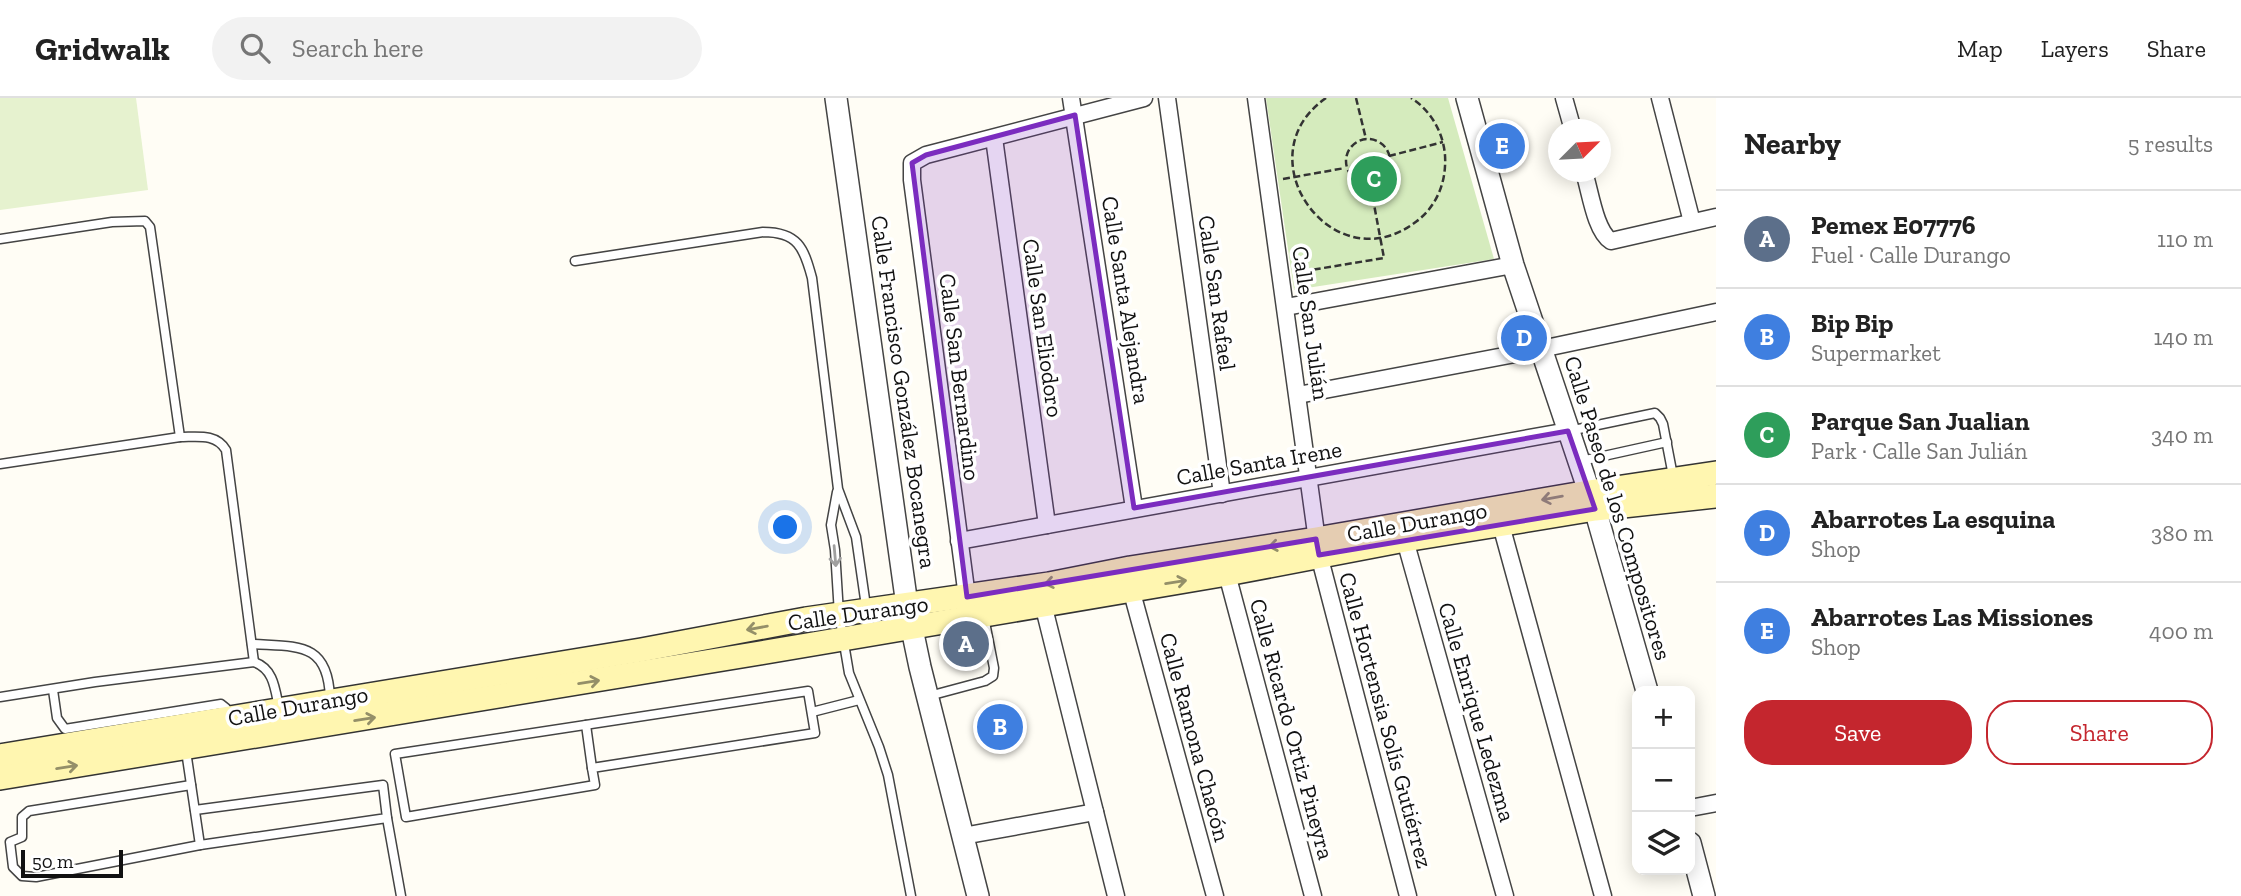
<!DOCTYPE html>
<html lang="en">
<head>
<meta charset="utf-8">
<style>
	body { margin:0; font-family:"Zilla Slab",serif; background:#f2f2f2; color:#222 }
	.controls { position:absolute; right:21px; bottom:21px; display:grid; overflow:hidden; border-radius:14px; box-shadow:0 4px 18px #0003 }
	.controls button { width:63px; height:63px; display:grid; place-items:center; padding:0; border:0; border-bottom:2px solid #e0e0e0; background:#fff; color:#222; font:35px sans-serif }
	.compass { position:absolute; left:1548px; top:21px; width:63px; height:63px; border-radius:50%; background:#fff; box-shadow:0 4px 18px #0003; rotate:66deg }
	.scale { position:absolute; left:21px; bottom:18px; width:102px; box-sizing:border-box; padding-left:7px; border:4px solid #111; border-top:0; font-size:19px; line-height:24px; white-space:nowrap; color:#111; -webkit-text-stroke:5px #fff; paint-order:stroke }
	.you { position:absolute; left:786px; top:430px; width:24px; height:24px; margin:-18px; border:5px solid #fff; border-radius:50%; background:#1a73e8; box-shadow:0 0 0 10px #1a73e833 }
	.badge { display:grid; place-items:center; width:46px; height:46px; border-radius:50%; background:#c4262e; color:#fff; font-size:23px; font-weight:700 }
	.pin { position:absolute; translate:-50% -50%; border:4px solid #fff; box-shadow:0 2px 7px #0006 }
	.list { margin:0; padding:0; list-style:none }
	h2 { display:flex; justify-content:space-between; align-items:center; height:91px; margin:0; padding:0 28px; font-size:30px }
	h2 small { font-size:23px; font-weight:400; color:#767676 }
	.list li { display:grid; grid-template-columns:46px 1fr auto; gap:21px; align-items:center; box-sizing:border-box; height:98px; padding:0 28px; border-top:2px solid #e0e0e0 }
	.list b { display:block; font-size:26px; white-space:nowrap }
	.list p { margin:0; font-size:23px; white-space:nowrap; color:#767676 }
	.list em { font-size:23px; font-style:normal; color:#767676 }
	.actions { display:flex; gap:14px; padding:21px 28px }
	.actions a { flex:1; padding:16px 0; border:2px solid #c4262e; border-radius:28px; text-align:center; font-size:24px; color:#c4262e }
	.actions .main { background:#c4262e; color:#fff }
	.icon { flex:none; width:38px; height:38px; fill:none; stroke:currentColor; stroke-width:2; stroke-linecap:round; stroke-linejoin:round }
	.map { position:relative; flex:none; width:1716px; height:798px; overflow:hidden }
	header { display:flex; align-items:center; gap:42px; box-sizing:border-box; height:98px; padding:0 35px; background:#fff; border-bottom:2px solid #e0e0e0 }
	header strong { font-size:33px }
	nav { display:flex; gap:38px; margin-inline-start:auto; font-size:24px }
	.search { width:490px; height:63px; background:#f2f2f2; display:flex; align-items:center; gap:18px; box-sizing:border-box; padding:0 24px; border-radius:38px; color:#767676; font-size:26px }
	main { display:flex }
	aside { flex:1; background:#fff }
	.map>svg:first-child { display:block }
	.green { fill:#d5ebbd }
	.pitch { fill:#e6f2cf }
	.lines { fill:none; stroke-linecap:round; stroke-linejoin:round }
	.service-casing { stroke:#444; stroke-width:11 }
	.minor-casing { stroke:#444; stroke-width:19 }
	.tertiary-casing { stroke:#444; stroke-width:24 }
	.secondary-casing { stroke:#333; stroke-width:26 }
	.path { stroke:#333; stroke-width:2.5; stroke-dasharray:7 3.5; stroke-linecap:butt }
	.service { stroke:#fff; stroke-width:8 }
	.minor { stroke:#fff; stroke-width:16 }
	.tertiary { stroke:#fff; stroke-width:21 }
	.secondary { stroke:#fff6b0; stroke-width:23 }
	.oneway { stroke:#948f68 }
	.oneway2 { stroke:#a0a0a0 }
	.marked { fill:#7b2cbf; fill-opacity:0.2; stroke:#7b2cbf; stroke-width:5; stroke-linejoin:round }
	.labels { text-anchor:middle; dominant-baseline:central; stroke-width:7; stroke-linejoin:round; paint-order:stroke }
	.street-label { font-size:23px; fill:#111; stroke:#fff }
</style>
</head>
<body>
<header>
<strong>Gridwalk</strong>
<div class="search"><svg class="icon" aria-label="search" viewBox="0 0 24 24"><circle cx="10" cy="10" r="6"/><path d="M15 15l6 6"/></svg>Search here</div>
<nav><a>Map</a><a>Layers</a><a>Share</a></nav>
</header>
<main>
<div class="map">
<svg width="1716" height="798" viewBox="0 0 1716 798">
	<rect width="100%" height="100%" fill="#fffdf5"/>
	<path class="green" d="M 1266,0 L 1448,0 L 1494,161 L 1294,192 Z"/>
	<path class="pitch" d="M 0,0 L 136,0 L 148,92 L 0,112 Z"/>
	<g class="lines">
		<g class="service-casing">
			<g id="service">
				<path d="M 0,141 L 112,124 L 145,123 L 150,129 L 180,339"/>
				<path d="M 575,163 L 763,134 C 798,134 804,150 812,180 L 838,391 L 856,439 L 870,536"/>
				<path d="M 1569,333 L 1655,315 L 1660,320 L 1663,326 L 1673,378"/>
				<path d="M 1581,363 L 1667,344"/>
				<path d="M 0,366 L 180,339 C 197,339 216,335 226,352 L 254,564"/>
				<path d="M 837,394 L 831,427 L 835,452 L 839,516 L 849,575 L 879,649 L 888,677 L 911,798"/>
				<path d="M 252,546 C 297,549 328,543 330,600"/>
				<path d="M 53,592 L 57,620 L 65,631 L 221,606 L 226,610 L 230,619"/>
				<path d="M 808,593 L 815,635 L 592,670 L 595,687 L 406,719 L 395,656 Z"/>
				<path d="M 929,598 L 985,583 L 993,578 L 994,570 L 984,519"/>
				<path d="M 0,599 L 95,584 L 254,564 C 274,571 275,591 279,610"/>
				<path d="M 812,614 L 859,602"/>
				<path d="M 586,627 L 592,670"/>
				<path d="M 186,653 L 200,747"/>
				<path d="M 191,687 L 29,713 L 22,719 L 22,739 L 10,744 L 13,769 L 22,778 L 36,779 L 200,747 L 387,720 L 383,687 L 195,712"/>
				<path d="M 387,720 L 401,798"/>
			</g>
		</g>
		<g class="minor-casing">
			<g id="minor">
				<path d="M 1071,0 L 1134,410"/>
				<path d="M 1167,0 L 1222,396"/>
				<path d="M 1256,0 L 1319,457 L 1408,798"/>
				<path d="M 1564,0 L 1573,32"/>
				<path d="M 1660,0 L 1692,124"/>
				<path d="M 994,40 L 1047,427"/>
				<path d="M 1584,74 C 1590,92 1595,133 1611,143 L 1716,119"/>
				<path d="M 1286,209 L 1513,167"/>
				<path d="M 1298,297 L 1541,251 L 1716,214"/>
				<path d="M 1501,427 L 1603,798"/>
				<path d="M 1405,442 L 1505,798"/>
				<path d="M 959,443 L 1568,333"/>
				<path d="M 1227,476 L 1313,798"/>
				<path d="M 1131,491 L 1215,798"/>
				<path d="M 967,499 L 912,82 L 912,65 L 926,57 L 1144,0"/>
				<path d="M 1043,506 L 1116,798"/>
				<path d="M 1690,710 L 1716,705"/>
				<path d="M 963,738 L 1095,714"/>
			</g>
		</g>
		<g class="tertiary-casing">
			<g id="tertiary">
				<path d="M 836,0 L 907,507 L 920,569 L 978,798"/>
				<path d="M 1467,0 L 1513,167 L 1595,411 L 1647,593"/>
				<path d="M 1690,745 L 1704,798"/>
			</g>
		</g>
		<g class="secondary-casing">
			<g id="secondary">
				<path d="M 0,658 L 641,552 L 806,521 L 1049,486 L 1130,470 L 1316,441 L 1589,394 L 1716,375"/>
				<path d="M 0,680 L 760,555 L 1227,476 L 1405,442 L 1595,411 L 1716,398"/>
			</g>
		</g>
		<g class="path">
			<path d="M 1326,0 C 1241,59 1334,188 1417,123 C 1434,110 1444,90 1445,68 C 1447,42 1434,14 1411,0"/>
			<path d="M 1356,0 L 1366,41"/>
			<circle cx="1368" cy="63" r="22"/>
			<path d="M 1389,58 L 1443,44"/>
			<path d="M 1283,81 L 1345,70"/>
			<path d="M 1293,175 L 1384,160 L 1370,85"/>
		</g>
		<use href="#service" class="service"/>
		<use href="#minor" class="minor"/>
		<use href="#tertiary" class="tertiary"/>
		<use href="#secondary" class="secondary"/>
	</g>
	<defs><path id="oneway-shaft" d="M-6 0H5M1.5-3L5.5 0L1.5 3" fill="none" stroke-width="1.6" stroke-linecap="round" stroke-linejoin="round" transform="scale(1.75)"/></defs>
	<g class="oneway">
		<use href="#oneway-shaft" transform="translate(1552 400) rotate(170)"/>
		<use href="#oneway-shaft" transform="translate(1279 447) rotate(171)"/>
		<use href="#oneway-shaft" transform="translate(1055 484) rotate(170)"/>
		<use href="#oneway-shaft" transform="translate(1176 484) rotate(-9)"/>
		<use href="#oneway-shaft" transform="translate(757 530) rotate(170)"/>
		<use href="#oneway-shaft" transform="translate(589 584) rotate(-9)"/>
		<use href="#oneway-shaft" transform="translate(365 621) rotate(-9)"/>
		<use href="#oneway-shaft" transform="translate(67 669) rotate(-9)"/>
	</g>
	<use class="oneway2" href="#oneway-shaft" transform="translate(835 458) rotate(85)"/>
	<path class="marked" d="M 1075,17 L 1134,410 L 1568,333 L 1595,411 L 1319,457 L 1316,441 L 967,499 L 912,65 L 926,57 Z"/>
	<g class="labels">
		<g class="street-label">
			<text transform="translate(1217 195) rotate(82)">Calle San Rafael</text>
			<text transform="translate(1126 202) rotate(81)">Calle Santa Alejandra</text>
			<text transform="translate(1311 225) rotate(82)">Calle San Julián</text>
			<text transform="translate(1043 230) rotate(82)">Calle San Eliodoro</text>
			<text transform="translate(960 279) rotate(83)">Calle San Bernardino</text>
			<text transform="translate(904 294) rotate(82)">Calle Francisco González Bocanegra</text>
			<text transform="translate(1259 365) rotate(-10)">Calle Santa Irene</text>
			<text transform="translate(1618 410) rotate(73)">Calle Paseo de los Compositores</text>
			<text transform="translate(1417 424) rotate(-10)">Calle Durango</text>
			<text transform="translate(858 515) rotate(-8)">Calle Durango</text>
			<text transform="translate(298 608) rotate(-10)">Calle Durango</text>
			<text transform="translate(1477 614) rotate(74)">Calle Enrique Ledezma</text>
			<text transform="translate(1386 622) rotate(75)">Calle Hortensia Solís Gutiérrez</text>
			<text transform="translate(1292 631) rotate(75)">Calle Ricardo Ortiz Pineyra</text>
			<text transform="translate(1195 639) rotate(75)">Calle Ramona Chacón</text>
		</g>
	</g>
</svg>
<div class="controls">
<button>+</button>
<button>−</button>
<button><svg class="icon" aria-label="layers" viewBox="0 0 24 24"><path d="M12 4l9 5-9 5-9-5zM3 14l9 5 9-5"/></svg></button>
</div>
<svg class="compass" viewBox="-18 -18 36 36"><path d="M0-13l5 13h-10z" fill="#e53935"/><path d="M0 13l5-13h-10z" fill="#767676"/></svg>
<div class="scale">50 m</div>
<div class="you"></div>
<div class="pin badge" style="left:966px;top:546px;background:#5c6f8a">A</div>
<div class="pin badge" style="left:1000px;top:629px;background:#3f7fe0">B</div>
<div class="pin badge" style="left:1374px;top:81px;background:#2e9e5b">C</div>
<div class="pin badge" style="left:1524px;top:240px;background:#3f7fe0">D</div>
<div class="pin badge" style="left:1502px;top:48px;background:#3f7fe0">E</div>
</div>
<aside>
<h2>Nearby<small>5 results</small></h2>
<ul class="list">
<li><span class="badge" style="background:#5c6f8a">A</span><div><b>Pemex E07776</b><p>Fuel · Calle Durango</p></div><em>110 m</em></li>
<li><span class="badge" style="background:#3f7fe0">B</span><div><b>Bip Bip</b><p>Supermarket</p></div><em>140 m</em></li>
<li><span class="badge" style="background:#2e9e5b">C</span><div><b>Parque San Jualian</b><p>Park · Calle San Julián</p></div><em>340 m</em></li>
<li><span class="badge" style="background:#3f7fe0">D</span><div><b>Abarrotes La esquina</b><p>Shop</p></div><em>380 m</em></li>
<li><span class="badge" style="background:#3f7fe0">E</span><div><b>Abarrotes Las Missiones</b><p>Shop</p></div><em>400 m</em></li>
</ul>
<div class="actions"><a class="main">Save</a><a>Share</a></div>
</aside>
</main>
</body>
</html>
